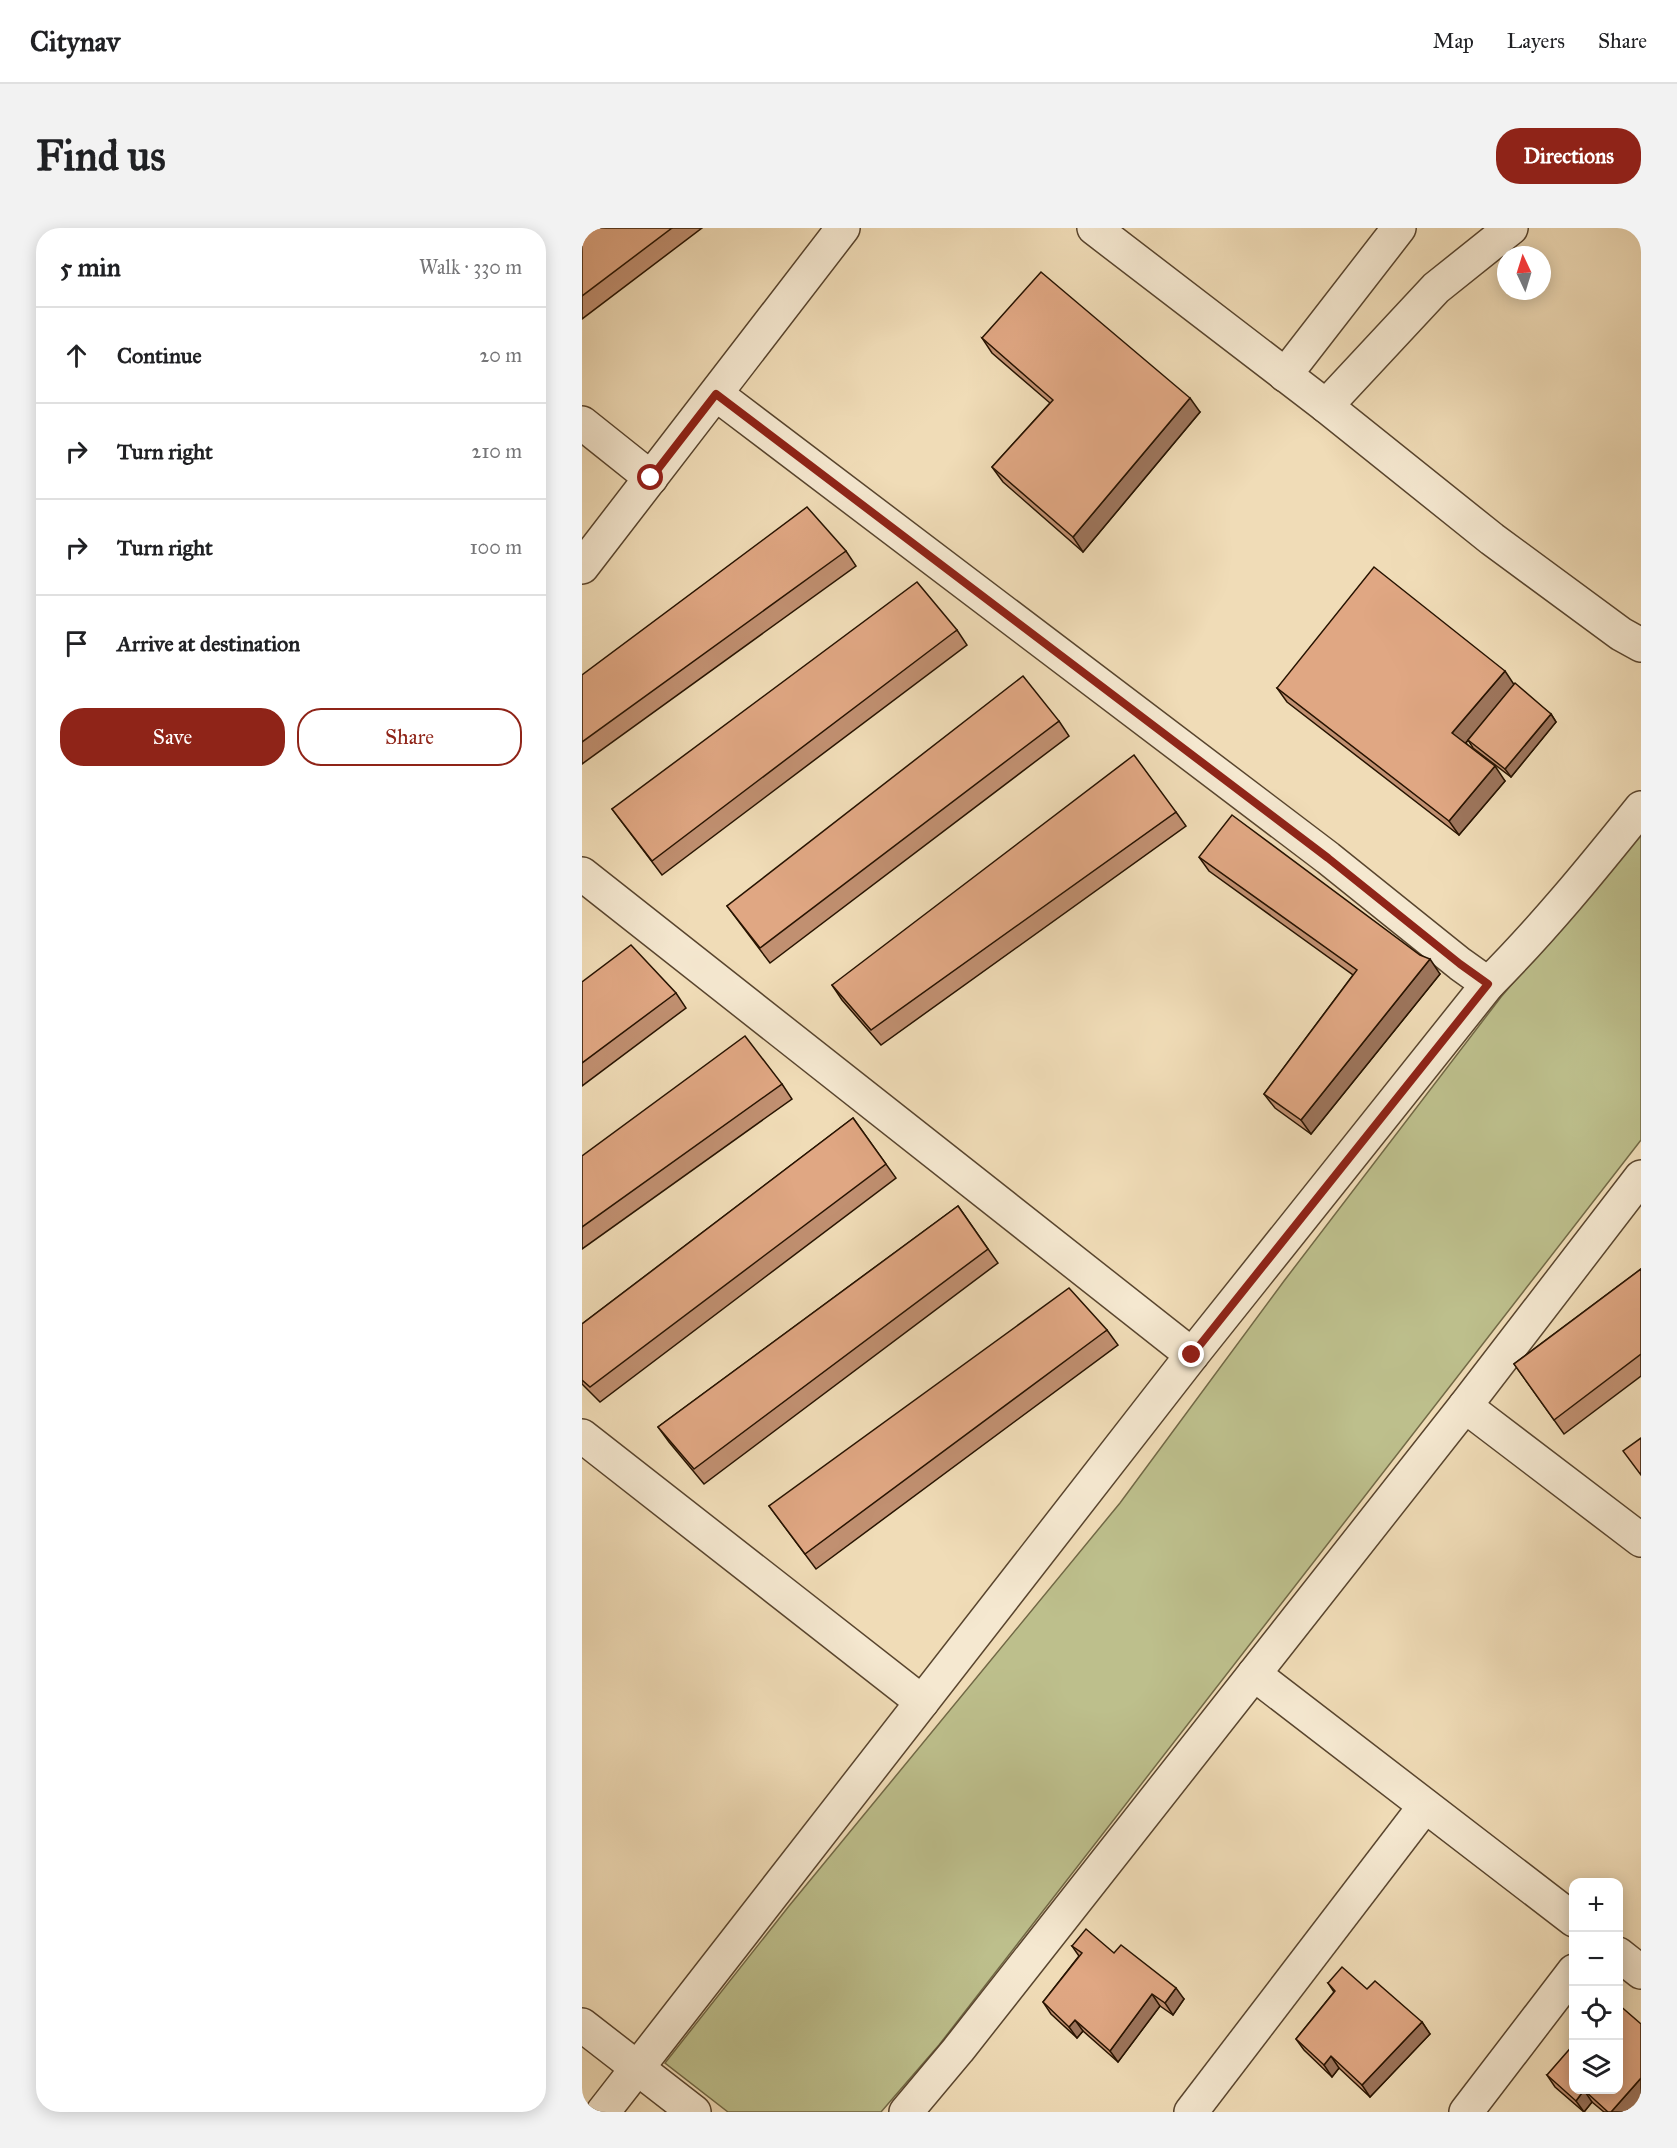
<!DOCTYPE html>
<html lang="en">
<head>
<meta charset="utf-8">
<style>
	body { margin:0; font-family:"IM FELL Great Primer",serif; background:#f2f2f2; color:#202124 }
	.controls { position:absolute; right:18px; bottom:18px; display:grid; overflow:hidden; border-radius:12px; box-shadow:0 3px 15px #0003 }
	.controls button { width:54px; height:54px; display:grid; place-items:center; padding:0; border:0; border-bottom:2px solid #e0e0e0; background:#fff; color:#202124; font:30px sans-serif }
	.compass { position:absolute; left:915px; top:18px; width:54px; height:54px; border-radius:50%; background:#fff; box-shadow:0 3px 15px #0003; rotate:356deg }
	.stop { position:absolute; width:18px; height:18px; margin:-14px; border:4px solid #8f2418; border-radius:50%; background:#fff }
	.stop.end { background:#8f2418; border-color:#fff; box-shadow:0 2px 6px #0008 }
	.list { margin:0; padding:0; list-style:none }
	h2 { display:flex; justify-content:space-between; align-items:center; height:78px; margin:0; padding:0 24px; font-size:26px }
	h2 small { font-size:20px; font-weight:400; color:#757577 }
	.list li { display:grid; grid-template-columns:39px 1fr auto; gap:18px; align-items:center; box-sizing:border-box; height:96px; padding:0 24px; border-top:2px solid #e0e0e0 }
	.list b { display:block; font-size:22px; white-space:nowrap }
	.list em { font-size:20px; font-style:normal; color:#757577 }
	.actions { display:flex; gap:12px; padding:18px 24px }
	.actions a { flex:1; padding:14px 0; border:2px solid #8f2418; border-radius:24px; text-align:center; font-size:21px; color:#8f2418 }
	.actions .main { background:#8f2418; color:#fff }
	.icon { flex:none; width:33px; height:33px; fill:none; stroke:currentColor; stroke-width:2; stroke-linecap:round; stroke-linejoin:round }
	.map { position:relative; flex:none; width:1059px; height:1884px; overflow:hidden; border-radius:24px }
	header { display:flex; align-items:center; gap:36px; box-sizing:border-box; height:84px; padding:0 30px; background:#fff; border-bottom:2px solid #e0e0e0 }
	header strong { font-size:28px }
	nav { display:flex; gap:33px; margin-inline-start:auto; font-size:21px }
	.intro { display:flex; align-items:center; justify-content:space-between; box-sizing:border-box; height:144px; padding:0 36px }
	h1 { margin:0; font-size:42px }
	.button { padding:15px 27px; border-radius:24px; background:#8f2418; color:#fff; font-size:21px; font-weight:700 }
	main { display:flex; gap:36px; padding:0 36px }
	aside { flex:1; background:#fff; border-radius:24px; box-shadow:0 3px 15px #0003 }
	.map>svg:first-child { display:block }
	.green { fill:#bdbf8c; stroke:#726946; stroke-width:1.5 }
	.lines { fill:none; stroke-linecap:round; stroke-linejoin:round }
	.minor-casing { stroke:#59452e; stroke-width:36 }
	.minor { stroke:#f5e8d0; stroke-width:33 }
	.wall { fill:#c19071; stroke:#271301; stroke-width:1.5 }
	.shaded-wall { fill:#9d755c; stroke:#271301; stroke-width:1.5 }
	.building { fill:#e0a783; stroke:#271301; stroke-width:1.5 }
	.route { stroke:#8f2418; stroke-width:8 }
</style>
</head>
<body>
<header>
<strong>Citynav</strong>
<nav><a>Map</a><a>Layers</a><a>Share</a></nav>
</header>
<div class="intro"><h1>Find us</h1><a class="button">Directions</a></div>
<main>
<aside>
<h2>5 min<small>Walk · 330 m</small></h2>
<ul class="list">
<li><svg class="icon" aria-label="ahead" viewBox="0 0 24 24"><path d="M12 20V5M6 11l6-6 6 6"/></svg><div><b>Continue</b></div><em>20 m</em></li>
<li><svg class="icon" aria-label="right" viewBox="0 0 24 24"><path d="M7 20v-9h11M14 6l5 5-5 5"/></svg><div><b>Turn right</b></div><em>210 m</em></li>
<li><svg class="icon" aria-label="right" viewBox="0 0 24 24"><path d="M7 20v-9h11M14 6l5 5-5 5"/></svg><div><b>Turn right</b></div><em>100 m</em></li>
<li><svg class="icon" aria-label="arrive" viewBox="0 0 24 24"><path d="M6 21V4h12l-3 4 3 4H6"/></svg><div><b>Arrive at destination</b></div></li>
</ul>
<div class="actions"><a class="main">Save</a><a>Share</a></div>
</aside>
<div class="map">
<svg width="1059" height="1884" viewBox="0 0 1059 1884">
	<rect width="100%" height="100%" fill="#f0dcb7"/>
	<filter id="stains"><feTurbulence type="fractalNoise" baseFrequency=".00333" numOctaves="4"/><feColorMatrix values="0 0 0 0 .2 0 0 0 0 .09 0 0 0 0 .02 0 0 0 .5 -.17"/></filter>
	<radialGradient id="worn" r=".72"><stop offset=".6" stop-color="#630" stop-opacity="0"/><stop offset="1" stop-color="#630" stop-opacity=".3"/></radialGradient>
	<path class="green" d="M 1059,605 L 1059,912 L 357,1817 L 299,1884 L 146,1884 L 83,1835 L 207,1678 L 538,1275 L 702,1053 L 919,769 Z"/>
	<g class="lines">
		<g class="minor-casing">
			<g id="minor">
				<path d="M 512,0 L 744,178 L 910,311 L 1039,406 L 1059,417"/>
				<path d="M 703,147 L 817,0"/>
				<path d="M 134,166 L 746,630 L 878,736 L 906,756"/>
				<path d="M 744,178 L 854,60 L 929,0"/>
				<path d="M 0,195 L 69,250"/>
				<path d="M 0,339 L 261,0"/>
				<path d="M 0,646 L 610,1127"/>
				<path d="M 883,1178 L 1059,1312"/>
				<path d="M 0,1208 L 340,1474"/>
				<path d="M 672,1446 L 992,1692"/>
				<path d="M 1036,1726 L 1059,1744"/>
				<path d="M 0,1797 L 112,1884"/>
				<path d="M 21,1884 L 610,1127 L 906,756 C 961,701 1010,641 1059,580"/>
				<path d="M 324,1884 L 376,1822 L 883,1178 L 1059,949"/>
				<path d="M 609,1884 L 843,1578"/>
				<path d="M 884,1884 L 992,1743"/>
			</g>
		</g>
		<use href="#minor" class="minor"/>
	</g>
	<g class="wall">
		<path d="M 3,0 L 120,0 L 0,91 L 0,2 Z"/>
		<path d="M 400,110 L 618,184 L 501,324 L 421,254 L 410,239 L 468,175 L 410,125 Z"/>
		<path d="M 264,323 L 274,338 L 0,536 L 0,447 Z"/>
		<path d="M 375,402 L 385,417 L 80,647 L 30,581 Z"/>
		<path d="M 932,457 L 969,486 L 974,494 L 929,549 L 891,520 L 886,512 L 884,515 L 923,553 L 877,607 L 705,474 L 695,460 Z"/>
		<path d="M 477,493 L 487,508 L 188,735 L 145,678 Z"/>
		<path d="M 594,584 L 604,598 L 299,817 L 260,772 L 250,757 Z"/>
		<path d="M 617,629 L 858,746 L 729,906 L 693,880 L 682,866 L 771,747 L 627,643 Z"/>
		<path d="M 0,754 L 94,765 L 104,780 L 0,858 Z"/>
		<path d="M 200,856 L 210,871 L 0,1021 L 0,928 Z"/>
		<path d="M 271,890 L 314,950 L 18,1174 L 0,1156 L 0,1096 Z"/>
		<path d="M 376,978 L 416,1035 L 122,1256 L 87,1214 L 76,1199 Z"/>
		<path d="M 1059,1041 L 1059,1148 L 982,1206 L 932,1136 Z"/>
		<path d="M 525,1102 L 536,1117 L 234,1341 L 187,1278 Z"/>
		<path d="M 490,1718 L 532,1725 L 602,1771 L 591,1787 L 578,1778 L 536,1834 L 501,1803 L 495,1810 L 469,1786 L 461,1774 L 497,1728 Z"/>
		<path d="M 746,1755 L 785,1761 L 840,1794 L 848,1806 L 788,1869 L 757,1840 L 750,1849 L 722,1822 L 714,1811 L 752,1764 Z"/>
		<path d="M 965,1847 L 1036,1862 L 1047,1884 L 1022,1884 L 1010,1874 L 1002,1884 L 973,1859 Z"/>
	</g>
	<g class="shaded-wall">
		<path d="M 608,170 L 618,184 L 501,324 L 491,309 Z"/>
		<path d="M 923,443 L 933,458 L 880,519 L 870,505 Z"/>
		<path d="M 969,486 L 974,494 L 929,549 L 923,541 Z"/>
		<path d="M 913,538 L 923,553 L 877,607 L 867,593 Z"/>
		<path d="M 848,731 L 858,746 L 729,906 L 719,892 Z"/>
		<path d="M 594,1760 L 602,1771 L 591,1787 L 583,1775 Z"/>
		<path d="M 570,1766 L 578,1778 L 536,1834 L 528,1823 Z"/>
		<path d="M 493,1792 L 501,1803 L 495,1810 L 487,1799 Z"/>
		<path d="M 840,1794 L 848,1806 L 788,1869 L 780,1857 Z"/>
		<path d="M 749,1828 L 757,1840 L 750,1849 L 742,1837 Z"/>
		<path d="M 1059,1850 L 1059,1871 L 1047,1884 L 1029,1884 Z"/>
		<path d="M 1002,1862 L 1010,1874 L 1002,1884 L 994,1873 Z"/>
	</g>
	<g class="building">
		<path d="M 3,0 L 90,0 L 0,68 L 0,2 Z"/>
		<path d="M 459,44 L 608,170 L 491,309 L 410,239 L 471,172 L 400,110 Z"/>
		<path d="M 225,279 L 264,323 L 0,514 L 0,447 Z"/>
		<path d="M 792,339 L 923,443 L 870,505 L 913,538 L 867,593 L 695,460 Z"/>
		<path d="M 335,354 L 375,402 L 70,633 L 30,581 Z"/>
		<path d="M 441,448 L 477,493 L 178,720 L 145,678 Z"/>
		<path d="M 933,455 L 969,486 L 923,541 L 886,512 Z"/>
		<path d="M 552,527 L 594,584 L 289,802 L 250,757 Z"/>
		<path d="M 650,587 L 838,727 L 848,731 L 719,892 L 682,866 L 775,742 L 617,629 Z"/>
		<path d="M 49,717 L 94,765 L 0,835 L 0,754 Z"/>
		<path d="M 163,808 L 200,856 L 0,999 L 0,928 Z"/>
		<path d="M 271,890 L 304,936 L 8,1159 L 0,1152 L 0,1096 Z"/>
		<path d="M 376,978 L 406,1021 L 112,1241 L 76,1199 Z"/>
		<path d="M 1059,1041 L 1059,1126 L 972,1192 L 932,1136 Z"/>
		<path d="M 487,1060 L 525,1102 L 223,1326 L 187,1278 Z"/>
		<path d="M 1059,1210 L 1059,1247 L 1041,1223 Z"/>
		<path d="M 504,1701 L 532,1725 L 539,1717 L 594,1760 L 583,1775 L 570,1766 L 528,1823 L 493,1792 L 487,1799 L 461,1774 L 500,1725 L 490,1718 Z"/>
		<path d="M 760,1739 L 785,1761 L 793,1753 L 840,1794 L 780,1857 L 749,1828 L 742,1837 L 714,1811 L 753,1763 L 746,1755 Z"/>
		<path d="M 1036,1776 L 1059,1796 L 1059,1850 L 1029,1884 L 1026,1884 L 1002,1862 L 994,1873 L 965,1847 L 992,1816 L 992,1862 L 1036,1862 Z"/>
	</g>
	<g class="lines">
		<path class="route" d="M 69,250 L 134,166 L 746,630 L 878,736 L 906,756 L 610,1127"/>
	</g>
	<rect width="100%" height="100%" filter="url(#stains)"/>
	<rect width="100%" height="100%" fill="url(#worn)"/>
</svg>
<div class="controls">
<button>+</button>
<button>−</button>
<button><svg class="icon" aria-label="locate" viewBox="0 0 24 24"><circle cx="12" cy="12" r="6"/><path d="M12 2v4M12 18v4M2 12h4M18 12h4"/></svg></button>
<button><svg class="icon" aria-label="layers" viewBox="0 0 24 24"><path d="M12 4l9 5-9 5-9-5zM3 14l9 5 9-5"/></svg></button>
</div>
<svg class="compass" viewBox="-18 -18 36 36"><path d="M0-13l5 13h-10z" fill="#e53935"/><path d="M0 13l5-13h-10z" fill="#757577"/></svg>
<div class="stop" style="left:69px;top:250px"></div>
<div class="stop end" style="left:610px;top:1127px"></div>
</div>
</main>
</body>
</html>
